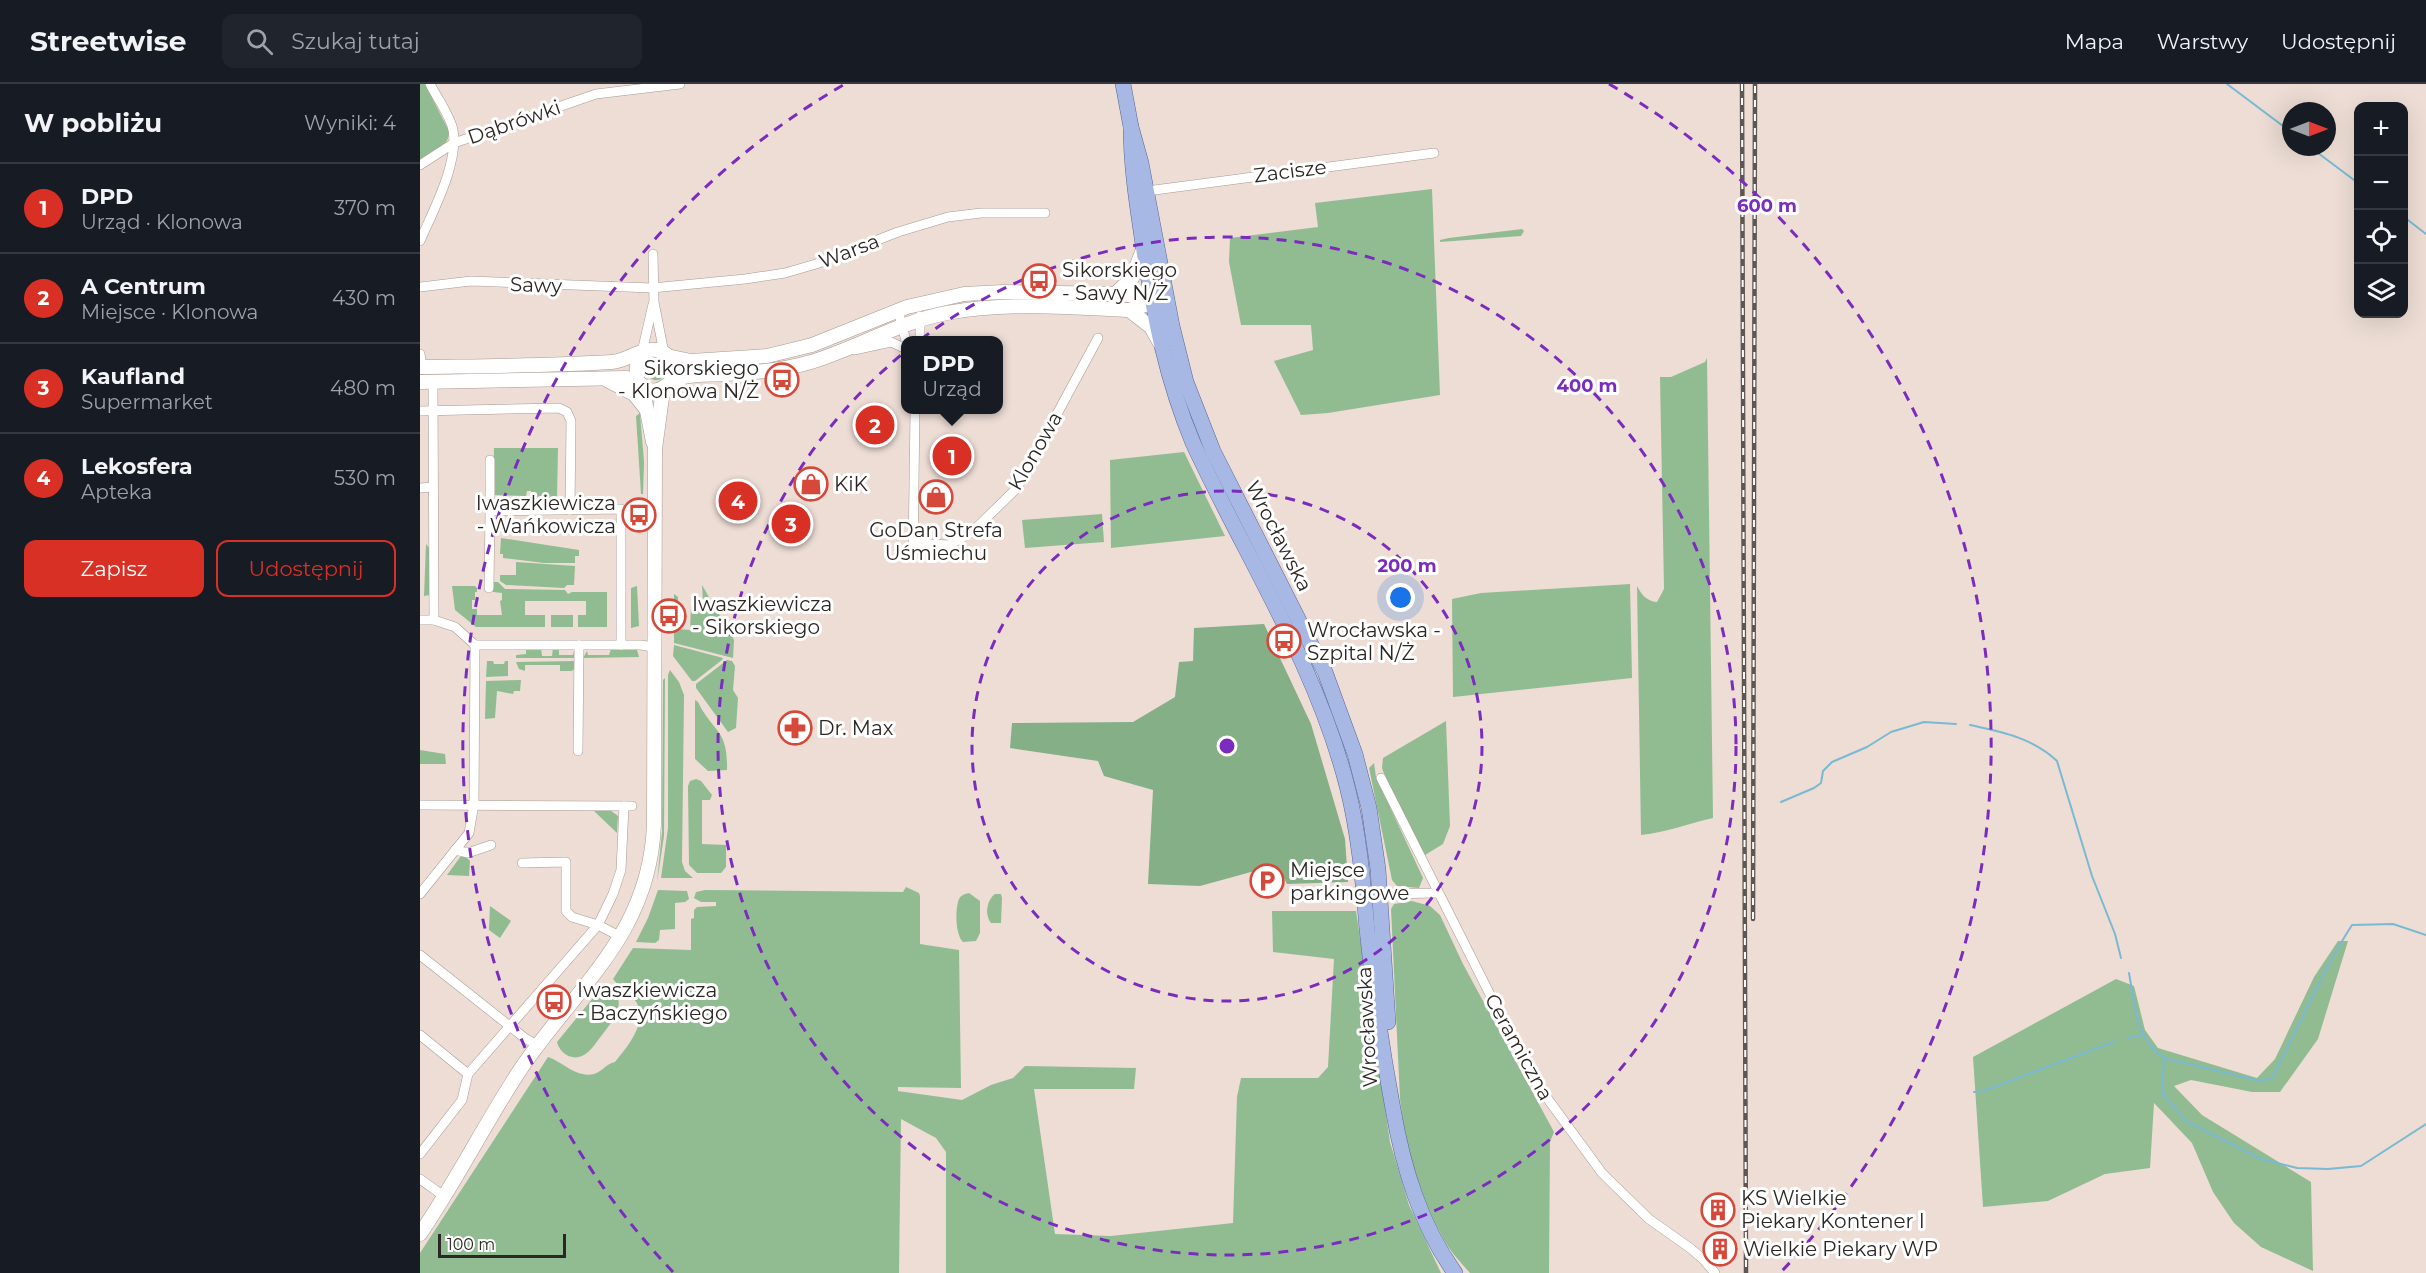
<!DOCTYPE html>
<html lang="pl">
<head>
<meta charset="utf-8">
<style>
	body { margin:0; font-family:Montserrat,sans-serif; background:#20242c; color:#f1f3f6 }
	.controls { position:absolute; right:18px; top:18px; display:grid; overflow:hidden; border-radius:12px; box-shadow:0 6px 24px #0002 }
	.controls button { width:54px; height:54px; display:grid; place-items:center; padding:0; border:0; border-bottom:2px solid #363941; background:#171b24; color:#f1f3f6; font:30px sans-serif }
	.compass { position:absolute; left:1862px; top:18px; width:54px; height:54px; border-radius:50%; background:#171b24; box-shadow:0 6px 24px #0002; rotate:90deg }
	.scale { position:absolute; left:18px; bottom:15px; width:128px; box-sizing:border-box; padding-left:6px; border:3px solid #2c2724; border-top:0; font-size:16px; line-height:21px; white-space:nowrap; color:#2c2724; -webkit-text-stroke:4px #fff; paint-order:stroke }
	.you { position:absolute; left:981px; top:514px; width:21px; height:21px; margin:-15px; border:4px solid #fff; border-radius:50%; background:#1a73e8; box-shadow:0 0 0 9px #1a73e833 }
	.badge { display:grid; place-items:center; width:39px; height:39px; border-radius:50%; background:#d93025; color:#fff; font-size:20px; font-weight:700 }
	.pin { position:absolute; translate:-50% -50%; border:3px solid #fff; box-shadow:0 2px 6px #0006 }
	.popup { position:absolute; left:481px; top:252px; width:102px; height:78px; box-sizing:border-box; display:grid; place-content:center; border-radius:12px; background:#171b24; filter:drop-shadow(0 2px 4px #0005); font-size:20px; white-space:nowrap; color:#9ea1a6 }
	.popup b { font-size:22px; color:#f1f3f6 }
	.popup::after { content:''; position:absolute; left:50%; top:100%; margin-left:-12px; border:12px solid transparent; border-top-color:#171b24 }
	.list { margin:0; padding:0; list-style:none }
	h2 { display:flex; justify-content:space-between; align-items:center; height:78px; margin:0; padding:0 24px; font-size:26px }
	h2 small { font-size:20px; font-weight:400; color:#9ea1a6 }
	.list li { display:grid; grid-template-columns:39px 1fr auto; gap:18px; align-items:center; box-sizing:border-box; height:90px; padding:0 24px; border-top:2px solid #363941 }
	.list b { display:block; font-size:22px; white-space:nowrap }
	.list p { margin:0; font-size:20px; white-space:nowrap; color:#9ea1a6 }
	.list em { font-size:20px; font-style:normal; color:#9ea1a6 }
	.actions { display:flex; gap:12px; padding:18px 24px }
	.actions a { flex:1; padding:14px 0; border:2px solid #d93025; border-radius:12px; text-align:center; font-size:21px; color:#d93025 }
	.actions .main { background:#d93025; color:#fff }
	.icon { flex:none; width:33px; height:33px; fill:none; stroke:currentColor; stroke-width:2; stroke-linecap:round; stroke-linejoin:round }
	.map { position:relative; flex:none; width:2006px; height:1189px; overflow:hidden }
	header { display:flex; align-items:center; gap:36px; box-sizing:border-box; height:84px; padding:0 30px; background:#171b24; border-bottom:2px solid #363941 }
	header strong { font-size:28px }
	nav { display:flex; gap:33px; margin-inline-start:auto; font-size:21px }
	.search { width:420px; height:54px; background:#20242c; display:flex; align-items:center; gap:15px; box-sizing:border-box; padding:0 21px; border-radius:12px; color:#9ea1a6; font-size:22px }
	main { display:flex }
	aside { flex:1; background:#171b24 }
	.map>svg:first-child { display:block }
	.green { fill:#91bc92 }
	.forest { fill:#85af86 }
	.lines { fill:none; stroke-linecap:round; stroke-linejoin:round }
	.stream { stroke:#7ab9d3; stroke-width:2 }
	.street-casing { stroke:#a89a92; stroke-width:10 }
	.secondary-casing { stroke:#a89a92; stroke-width:15 }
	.primary-casing { stroke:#576696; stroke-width:16 }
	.street { stroke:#fff; stroke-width:9 }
	.secondary { stroke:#fff; stroke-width:14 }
	.primary { stroke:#a8b8e5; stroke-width:15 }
	.rail-casing { stroke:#5e5651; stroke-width:4.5 }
	.rail { stroke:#fff; stroke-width:2; stroke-dasharray:7; stroke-linecap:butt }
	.ring { fill:none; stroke:#7b2cbf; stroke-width:3; stroke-dasharray:10 8 }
	.labels { text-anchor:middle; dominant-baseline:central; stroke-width:6; stroke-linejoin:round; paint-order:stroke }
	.street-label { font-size:20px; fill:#2c2724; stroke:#fff }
	.poi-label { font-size:20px; fill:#2c2724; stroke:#fff; text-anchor:start }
	.centre { fill:#7b2cbf; stroke:#fff; stroke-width:3 }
	.ring-label { font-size:18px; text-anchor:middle; font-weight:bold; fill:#7b2cbf; stroke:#fff; stroke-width:6; stroke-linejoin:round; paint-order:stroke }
</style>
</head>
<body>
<header>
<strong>Streetwise</strong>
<div class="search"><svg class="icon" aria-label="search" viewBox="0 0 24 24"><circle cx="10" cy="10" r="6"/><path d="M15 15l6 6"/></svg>Szukaj tutaj</div>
<nav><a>Mapa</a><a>Warstwy</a><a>Udostępnij</a></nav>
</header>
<main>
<aside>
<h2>W pobliżu<small>Wyniki: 4</small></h2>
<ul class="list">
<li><span class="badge">1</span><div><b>DPD</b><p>Urząd · Klonowa</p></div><em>370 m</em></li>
<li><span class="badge">2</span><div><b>A Centrum</b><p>Miejsce · Klonowa</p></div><em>430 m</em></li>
<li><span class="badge">3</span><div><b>Kaufland</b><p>Supermarket</p></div><em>480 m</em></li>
<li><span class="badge">4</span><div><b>Lekosfera</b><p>Apteka</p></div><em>530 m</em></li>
</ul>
<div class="actions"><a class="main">Zapisz</a><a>Udostępnij</a></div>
</aside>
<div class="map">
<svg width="2006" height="1189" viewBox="0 0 2006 1189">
	<rect width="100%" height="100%" fill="#edddd5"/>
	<g class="green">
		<path d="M 0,0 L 5,0 L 29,47 C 30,63 12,69 0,76 Z"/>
		<path d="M 1012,105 L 1020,311 L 908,329 L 881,331 L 854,277 L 893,266 L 891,241 L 821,241 L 809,178 L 810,154 L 898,143 L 895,119 Z"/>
		<path d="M 1102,145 L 1104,147 L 1101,152 L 1020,158 L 1020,156 L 1029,154 Z"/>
		<path d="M 1287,274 L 1293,734 C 1267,740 1247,748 1221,751 L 1217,502 C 1222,511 1226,517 1237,518 L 1244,505 L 1240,293 L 1251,293 L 1285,278 Z"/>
		<path d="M 232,276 L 247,285 L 241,295 C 232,299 229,292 222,287 L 226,280 Z"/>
		<path d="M 220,329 L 224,378 L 223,410 L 221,410 L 216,332 Z"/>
		<path d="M 74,364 L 138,364 L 137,415 L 111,415 L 111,407 L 107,407 L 106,412 L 73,411 Z"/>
		<path d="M 764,368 L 805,452 L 691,464 L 690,376 Z"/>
		<path d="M 682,430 L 684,458 L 605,464 L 602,436 Z"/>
		<path d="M 81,454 L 159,466 L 159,472 L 155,472 L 155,479 L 124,479 L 83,474 L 83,470 L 80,470 Z"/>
		<path d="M 6,460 L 10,465 L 10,511 L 4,512 Z"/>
		<path d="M 96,478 L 155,482 L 154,501 L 147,501 L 144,504 L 86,501 L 80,497 L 80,491 L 96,491 Z"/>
		<path d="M 73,498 L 78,498 L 85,505 L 145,506 L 148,510 L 152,508 L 187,508 L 187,543 L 158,543 L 158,531 L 166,531 L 166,517 L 105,517 L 105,531 L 125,531 L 125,543 L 56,543 L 35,526 L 32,502 L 55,502 L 57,504 L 57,508 L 55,508 L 55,516 L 52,516 L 52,525 L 57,525 L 57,531 L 82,531 L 80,517 L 82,516 L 82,509 L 73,508 Z"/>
		<path d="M 1210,500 L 1212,594 L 1033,613 L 1032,515 L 1061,509 Z"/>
		<path d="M 282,501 L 314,556 L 313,574 L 254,559 L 254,510 L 258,513 L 258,545 L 270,546 L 271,522 L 279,522 L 283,518 Z"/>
		<path d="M 217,502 L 219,542 L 211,544 L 211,504 Z"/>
		<rect x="131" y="531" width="22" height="12"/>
		<path d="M 254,561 L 303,574 L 302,576 L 275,597 L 272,597 L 253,572 Z"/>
		<path d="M 106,564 L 121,564 L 122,572 L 132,572 L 133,564 L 139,564 L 139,571 L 153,571 L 154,567 L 155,574 L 96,574 L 96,571 L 106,570 Z"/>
		<path d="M 191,565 L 217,566 L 219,573 L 163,574 L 167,567 L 168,571 L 189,571 Z"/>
		<path d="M 307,576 L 312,577 L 315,582 L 313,606 L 318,614 L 316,644 L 308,648 L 276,604 L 276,600 Z"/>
		<path d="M 67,577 L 73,577 L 74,580 L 84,580 L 85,577 L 88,577 L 88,592 L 66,593 Z"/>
		<path d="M 155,577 L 155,584 L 152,587 L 140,587 L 140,581 L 105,581 L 105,587 L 99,585 L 96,578 Z"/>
		<path d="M 250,586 L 259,598 L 264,611 L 262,778 L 265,787 L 273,794 L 241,794 L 248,744 L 248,591 Z"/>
		<path d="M 245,594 L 244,752 L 237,798 L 242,748 L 243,596 Z"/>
		<path d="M 101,596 L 100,607 L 94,607 L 93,610 L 77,607 L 75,634 L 65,635 L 66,597 Z"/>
		<path d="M 275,616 L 278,618 C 293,649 308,644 307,686 L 288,687 L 275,675 Z"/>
		<path d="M 1026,637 L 1030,742 L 1023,760 L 1005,771 L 1001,769 L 966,695 L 962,684 L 963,674 Z"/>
		<path d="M 0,666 L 25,670 L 26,680 L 0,680 Z"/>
		<path d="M 954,679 L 956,693 L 1003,794 L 999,804 L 977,802 L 972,796 L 949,684 Z"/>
		<path d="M 276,695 L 281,697 L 292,711 L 290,716 L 282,716 L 282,760 L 306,761 L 306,783 L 301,789 L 277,789 L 269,781 L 268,702 L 270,697 Z"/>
		<path d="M 190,726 L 198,732 L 197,749 L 174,727 Z"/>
		<path d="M 41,772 L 45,772 L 50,777 L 49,792 L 27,791 Z"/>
		<path d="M 486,803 L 499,809 L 500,812 L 500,860 L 539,866 L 541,1004 L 478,1003 L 478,1007 L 542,1016 L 571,1001 L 593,994 L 605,982 L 716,984 L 714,1005 L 614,1005 L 635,1150 L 691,1152 L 813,1139 L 817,1013 L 821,994 L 898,994 L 908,983 L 914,875 L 853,868 L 852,827 L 936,827 L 970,1058 L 989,1121 L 1021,1189 L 526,1189 L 526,1068 L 516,1054 L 481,1035 L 479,1189 L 0,1189 L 0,1169 L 128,973 C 143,978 156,994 174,990 C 183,987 187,979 195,978 C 208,962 231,935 214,915 C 207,908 199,903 193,895 L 213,864 L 271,866 L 271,835 L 274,834 L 274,826 L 277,823 L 296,822 L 296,818 L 281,818 L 274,814 L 276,808 L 285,806 L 483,808 Z"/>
		<path d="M 238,806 L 267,807 L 269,815 L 265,818 L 255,819 L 255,845 L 240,846 L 239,856 L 235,859 L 216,858 L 228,834 Z"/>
		<path d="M 549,809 L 560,817 L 560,849 L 556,857 L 543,858 C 536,851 535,829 538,818 C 539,812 544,810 549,809 Z"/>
		<path d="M 575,810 L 581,810 L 582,814 L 581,839 L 571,839 C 564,830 567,816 575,810 Z"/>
		<path d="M 992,817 L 1010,822 L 1020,831 L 1043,880 L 1134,1048 L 1130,1058 L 1129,1189 L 1050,1189 C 1043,1181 1035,1173 1029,1164 C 1002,1120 986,1066 980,1015 L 971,825 L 974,820 Z"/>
		<path d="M 70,822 L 91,837 L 80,854 L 69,846 Z"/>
		<path d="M 1918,857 L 1928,857 L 1898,955 L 1860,1008 L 1832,1008 L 1771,996 L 1754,1002 L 1782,1031 L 1891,1098 L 1893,1187 L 1841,1163 L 1814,1139 L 1793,1108 L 1772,1059 L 1734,1019 L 1730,1084 L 1685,1090 L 1628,1117 L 1563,1123 L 1553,973 L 1696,895 L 1714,902 L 1725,946 L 1738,964 L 1837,994 L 1855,975 L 1894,893 Z"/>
		<path d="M 186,905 C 212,913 192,938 182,951 C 176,958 171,968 162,972 C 151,977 139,968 137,958 L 177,909 Z"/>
	</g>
	<path class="forest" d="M 844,540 L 891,640 L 925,755 L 928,798 L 867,800 L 860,786 L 831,788 L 780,802 L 728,800 L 733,706 L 684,692 L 678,677 L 590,664 L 592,639 L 713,638 L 755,613 L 759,578 L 773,577 L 774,544 Z"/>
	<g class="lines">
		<g class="stream">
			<path d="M 1807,0 L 1871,48"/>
			<path d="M 1890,63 L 1938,99"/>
			<path d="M 1984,133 L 2006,150"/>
			<path d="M 1550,641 C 1582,648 1613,654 1637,677 L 1672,792 L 1695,850 L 1701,874"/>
			<path d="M 1361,718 L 1394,704 L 1401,699 L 1403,687 L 1412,678 L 1447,663 L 1471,648 L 1504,638 L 1536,640"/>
			<path d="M 1709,889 C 1715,921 1715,955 1744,974 L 1840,997 L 1852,994 C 1879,943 1901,889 1932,841 L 1973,840 L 2006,851"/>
			<path d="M 1708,954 L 1722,951"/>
			<path d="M 1744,974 L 1742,1009 L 1766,1037 L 1841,1075 L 1877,1084 L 1908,1085 L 1941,1082 L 2006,1040"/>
			<path d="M 1554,1008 L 1563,1007 L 1694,958"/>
		</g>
		<g class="street-casing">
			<g id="street">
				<path d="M 0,81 L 34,59 L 176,10 L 260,0"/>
				<path d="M 727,107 L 1014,69"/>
				<path d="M 0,157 C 13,127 39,79 33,46 C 30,31 17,14 10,0"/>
				<path d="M 233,170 L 234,218 L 244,269"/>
				<path d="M 0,203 L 51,197 L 232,204 L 325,195 L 365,189 L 396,180 L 478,148 L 528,133 L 561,129 L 625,129"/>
				<path d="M 478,226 L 486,257"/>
				<path d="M 500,232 L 500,256"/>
				<path d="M 434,266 L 471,258 L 486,265"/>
				<path d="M 222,268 L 233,220"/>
				<path d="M 0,270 L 2,283"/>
				<path d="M 0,327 L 139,324 L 147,328 L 151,337 L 150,426"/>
				<path d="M 70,376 L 70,427"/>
				<path d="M 0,404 L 13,403"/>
				<path d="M 493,459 L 529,461 L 552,448 L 597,404 L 678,254"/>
				<path d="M 493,472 L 495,326"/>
				<path d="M 69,504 L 70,427 L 201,425 L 201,561"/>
				<path d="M 0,536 L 14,536"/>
				<path d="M 55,561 L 221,561 L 233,563"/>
				<path d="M 158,667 L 159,561"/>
				<path d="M 961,694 L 1111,992 L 1182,1089 L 1229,1135 L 1270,1164 L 1283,1175 L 1295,1189"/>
				<path d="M 0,721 L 212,722"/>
				<path d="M 35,766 L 48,769 L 71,761"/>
				<path d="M 102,779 L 146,778 L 146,827 L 152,833 L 178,841 L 201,853"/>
				<path d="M 0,810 L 49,749 L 54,720 L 55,561 L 35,543 L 14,536 L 13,298"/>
				<path d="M 961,810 L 1017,809"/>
				<path d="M 0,871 L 106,955 L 118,961"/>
				<path d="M 0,951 L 48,990"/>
				<path d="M 0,1070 L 42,1016 L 48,990 L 178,841 L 193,810 L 201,786 L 204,722"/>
				<path d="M 0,1095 L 25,1113"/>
			</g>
		</g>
		<g class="secondary-casing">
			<g id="secondary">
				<path d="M 695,210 L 712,194 L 724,163"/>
				<path d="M 709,226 L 731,243 L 740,259"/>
				<path d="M 222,268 L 217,282 L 217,296 C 237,320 245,296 264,293 C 278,290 292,291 305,290 C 334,289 363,286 391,278 C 437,264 479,238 527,229 C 585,218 651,223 709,226 L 725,221 L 739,208"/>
				<path d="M 247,272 L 271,277 L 347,272 L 392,261 L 487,223 L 544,210 L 583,208 L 695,210 L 722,212 L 738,220"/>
				<path d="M 0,283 C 64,282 128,282 192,278 C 207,277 221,264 236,266 C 253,269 257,288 249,302"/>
				<path d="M 187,296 L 214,310 L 226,325"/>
				<path d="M 0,298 L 206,294 L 217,296"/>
				<path d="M 222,301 L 233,358"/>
				<path d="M 0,1150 C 37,1096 66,1037 102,983 C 159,900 230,849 234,740 L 235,365 L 242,313 L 246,303"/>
			</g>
		</g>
		<g class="primary-casing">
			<g id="primary">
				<path d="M 703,0 L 711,43 L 721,79 L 752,242 L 766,298 L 793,367 L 905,588 L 935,670 L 949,724 L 958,785 L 968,938"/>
				<path d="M 711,43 C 711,85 718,126 724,167 C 735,235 746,294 773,359 C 825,472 896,580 927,702 C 939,749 943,797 947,845 C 953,905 962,966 973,1025 C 983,1083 1000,1140 1035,1189"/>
			</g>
		</g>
		<use href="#street" class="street"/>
		<use href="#secondary" class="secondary"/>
		<use href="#primary" class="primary"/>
		<g class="rail-casing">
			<g id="rail">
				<path d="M 1322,0 L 1326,1189"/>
				<path d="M 1333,835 L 1335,0"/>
			</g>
		</g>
		<use href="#rail" class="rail"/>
	</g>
	<g class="ring">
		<circle cx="807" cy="662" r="255"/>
		<circle cx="807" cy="662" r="509"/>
		<path d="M253 1188A764 764 0 0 1 425 0M1189 0A764 764 0 0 1 1361 1188"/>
	</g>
	<defs>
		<g id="bus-ring" transform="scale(1.725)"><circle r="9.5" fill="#fff" stroke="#d64839" stroke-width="1.5"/><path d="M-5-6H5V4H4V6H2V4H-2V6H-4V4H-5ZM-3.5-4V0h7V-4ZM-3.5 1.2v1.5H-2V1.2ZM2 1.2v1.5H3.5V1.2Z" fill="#d64839"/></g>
		<g id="shop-ring" transform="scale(1.725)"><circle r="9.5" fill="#fff" stroke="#d64839" stroke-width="1.5"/><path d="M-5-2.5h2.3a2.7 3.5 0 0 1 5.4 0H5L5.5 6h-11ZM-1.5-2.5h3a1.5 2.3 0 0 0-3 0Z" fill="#d64839"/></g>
		<g id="pharmacy-ring" transform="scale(1.725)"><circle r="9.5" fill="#fff" stroke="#d64839" stroke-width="1.5"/><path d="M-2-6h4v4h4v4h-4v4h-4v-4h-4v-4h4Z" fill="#d64839"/></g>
		<g id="parking-ring" transform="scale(1.725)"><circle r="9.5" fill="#fff" stroke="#d64839" stroke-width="1.5"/><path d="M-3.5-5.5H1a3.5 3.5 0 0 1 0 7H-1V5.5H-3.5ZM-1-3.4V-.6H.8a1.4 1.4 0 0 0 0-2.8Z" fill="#d64839"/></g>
		<g id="building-ring" transform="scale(1.725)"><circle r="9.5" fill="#fff" stroke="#d64839" stroke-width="1.5"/><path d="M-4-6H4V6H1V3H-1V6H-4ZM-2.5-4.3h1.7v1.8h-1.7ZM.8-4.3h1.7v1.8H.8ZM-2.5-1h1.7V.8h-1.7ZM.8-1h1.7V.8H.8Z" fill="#d64839"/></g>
	</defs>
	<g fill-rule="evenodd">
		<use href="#bus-ring" x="619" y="197"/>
		<use href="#bus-ring" x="362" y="296"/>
		<use href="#shop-ring" x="391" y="400"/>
		<use href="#shop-ring" x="516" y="413"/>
		<use href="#bus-ring" x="219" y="431"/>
		<use href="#bus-ring" x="249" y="532"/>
		<use href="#bus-ring" x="864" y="557"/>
		<use href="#pharmacy-ring" x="375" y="644"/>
		<use href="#parking-ring" x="847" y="797"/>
		<use href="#bus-ring" x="134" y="918"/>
		<use href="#building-ring" x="1298" y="1126"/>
		<use href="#building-ring" x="1300" y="1165"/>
	</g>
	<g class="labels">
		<g class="street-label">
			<text transform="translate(94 38) rotate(-19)">Dąbrówki</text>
			<text transform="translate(870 87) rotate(-7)">Zacisze</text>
			<text transform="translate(429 167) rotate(-21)">Warsa</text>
			<text transform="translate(116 201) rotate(2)">Sawy</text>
			<text transform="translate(615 367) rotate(-60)">Klonowa</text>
			<text transform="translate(859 452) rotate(63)">Wrocławska</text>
			<text transform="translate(947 943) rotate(-93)">Wrocławska</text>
			<text transform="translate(1099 963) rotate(61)">Ceramiczna</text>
		</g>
		<g class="poi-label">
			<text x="642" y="186">Sikorskiego<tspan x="642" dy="23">- Sawy N/Ż</tspan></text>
			<text x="339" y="284" text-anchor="end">Sikorskiego<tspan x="339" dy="23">- Klonowa N/Ż</tspan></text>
			<text x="414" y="400">KiK</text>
			<text x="196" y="419" text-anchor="end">Iwaszkiewicza<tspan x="196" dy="23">- Wańkowicza</tspan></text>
			<text x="516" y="446" text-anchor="middle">GoDan Strefa<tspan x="516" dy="23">Uśmiechu</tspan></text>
			<text x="272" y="520">Iwaszkiewicza<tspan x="272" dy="23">- Sikorskiego</tspan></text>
			<text x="887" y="546">Wrocławska -<tspan x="887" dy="23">Szpital N/Ż</tspan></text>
			<text x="398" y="644">Dr. Max</text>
			<text x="870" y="786">Miejsce<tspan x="870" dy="23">parkingowe</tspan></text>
			<text x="157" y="906">Iwaszkiewicza<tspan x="157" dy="23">- Baczyńskiego</tspan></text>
			<text x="1321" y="1114">KS Wielkie<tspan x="1321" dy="23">Piekary Kontener I</tspan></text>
			<text x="1323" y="1165">Wielkie Piekary WP</text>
		</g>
	</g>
	<circle cx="807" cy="662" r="9" class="centre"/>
	<g class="ring-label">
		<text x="1347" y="128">600 m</text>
		<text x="1167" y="308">400 m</text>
		<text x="987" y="488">200 m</text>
	</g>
</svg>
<div class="controls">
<button>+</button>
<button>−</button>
<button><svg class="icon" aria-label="locate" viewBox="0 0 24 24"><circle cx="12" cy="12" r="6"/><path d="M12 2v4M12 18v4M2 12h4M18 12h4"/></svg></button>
<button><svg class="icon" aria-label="layers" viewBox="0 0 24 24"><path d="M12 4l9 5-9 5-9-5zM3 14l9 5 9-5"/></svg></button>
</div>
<svg class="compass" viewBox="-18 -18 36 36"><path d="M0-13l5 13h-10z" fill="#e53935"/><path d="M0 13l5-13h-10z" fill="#9ea1a6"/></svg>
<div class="scale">100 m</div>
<div class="you"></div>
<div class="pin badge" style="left:532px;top:372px">1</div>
<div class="popup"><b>DPD</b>Urząd</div>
<div class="pin badge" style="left:455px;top:341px">2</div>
<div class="pin badge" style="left:371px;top:440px">3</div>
<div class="pin badge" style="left:318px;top:417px">4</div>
</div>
</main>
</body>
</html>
